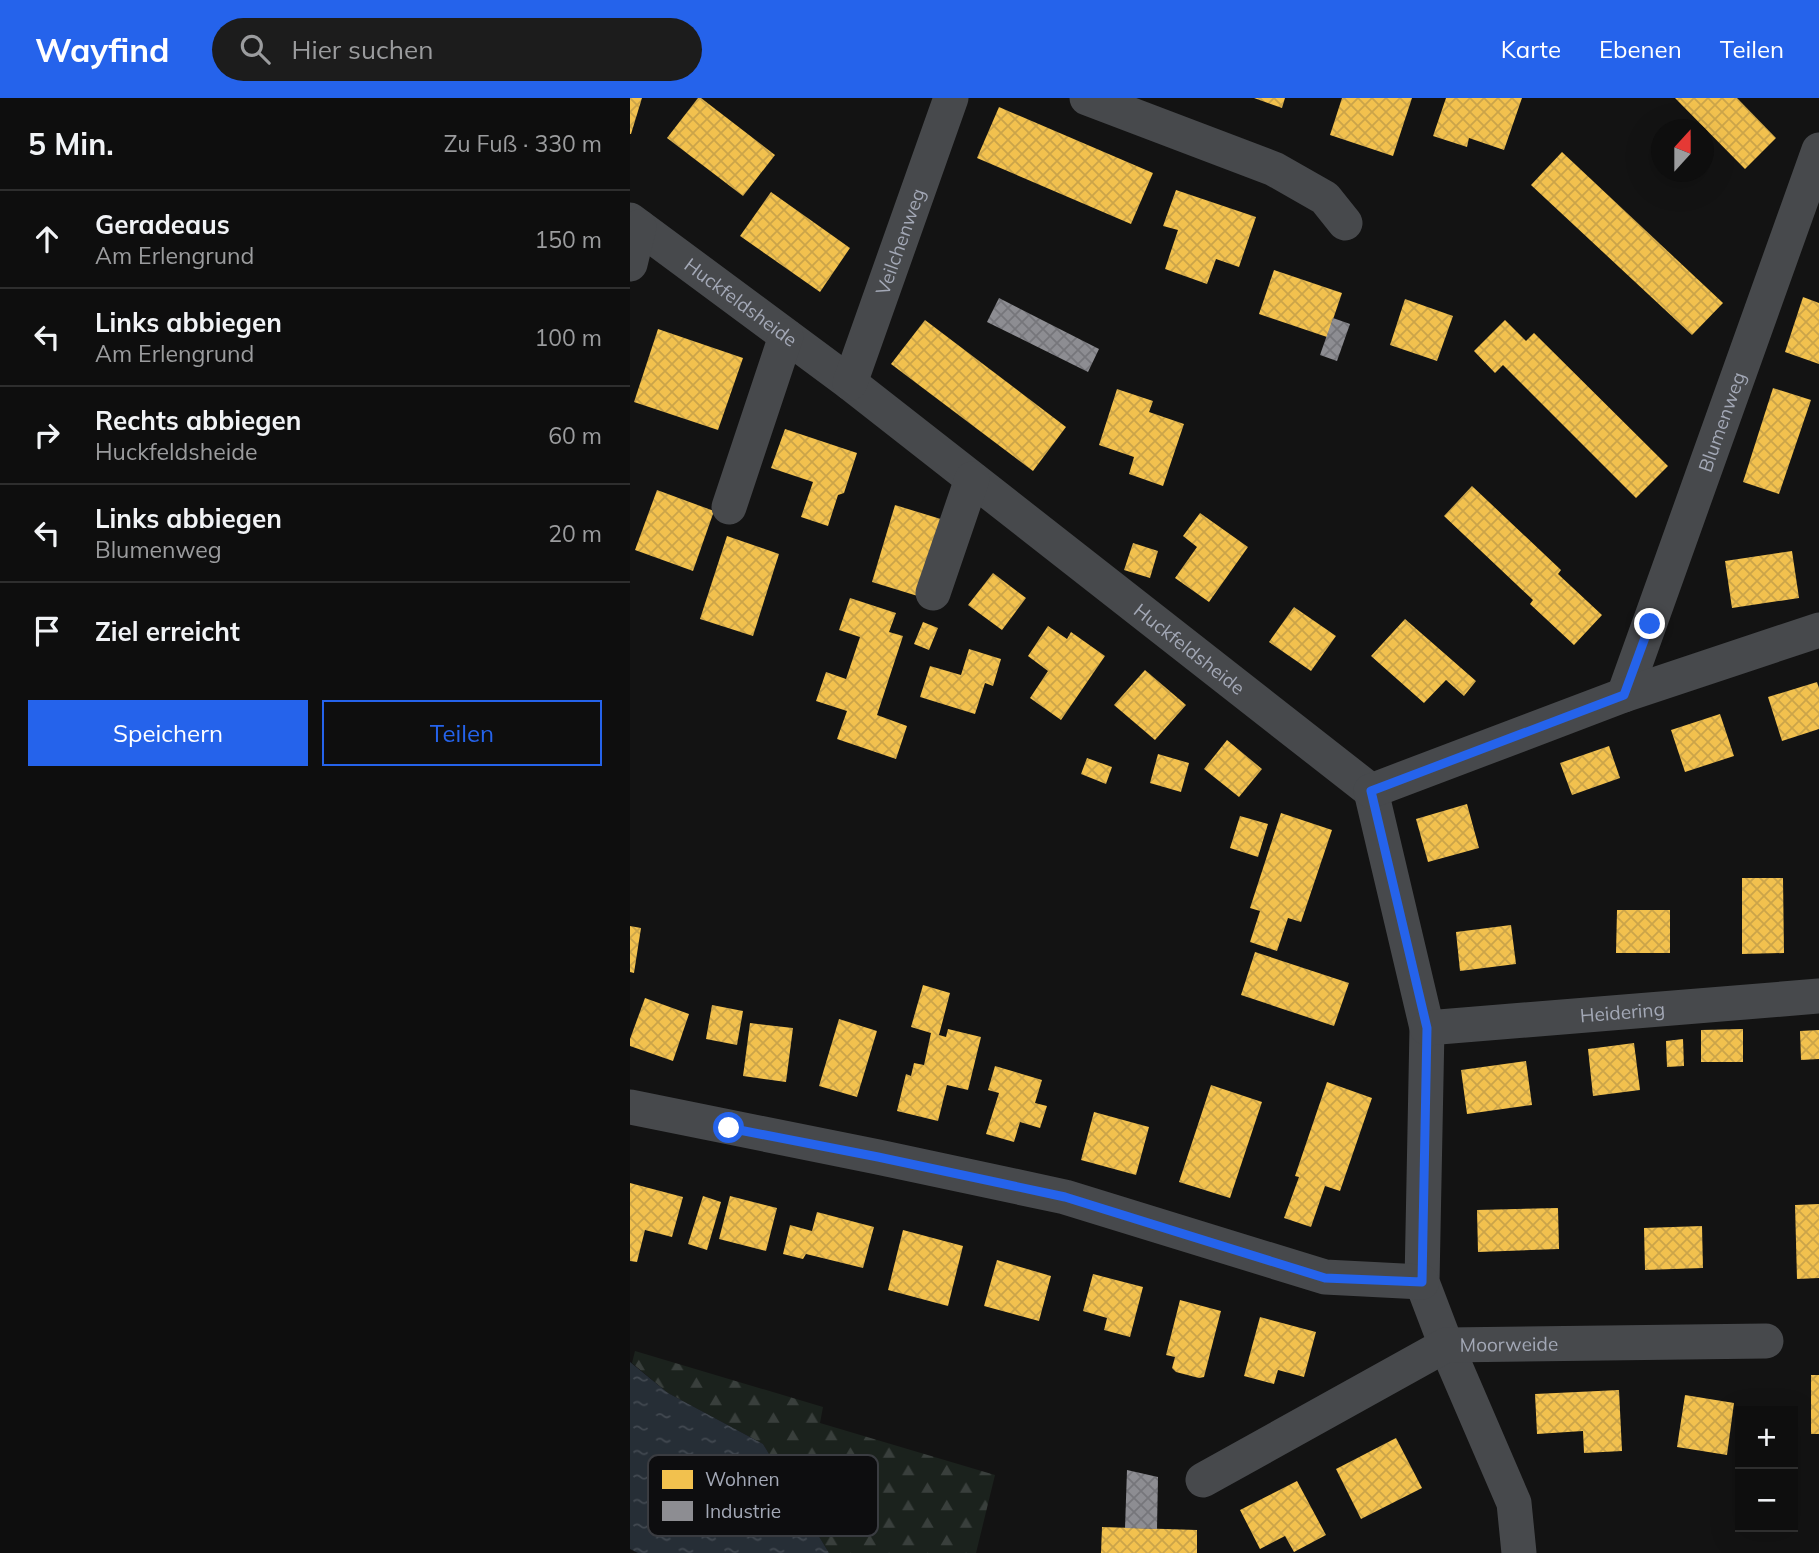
<!DOCTYPE html>
<html lang="de">
<head>
<meta charset="utf-8">
<style>
	body { margin:0; font-family:Mulish,sans-serif; background:#1c1c1c; color:#f1f3f6 }
	.controls { position:absolute; right:21px; bottom:21px; display:grid; overflow:hidden; border-radius:0px; box-shadow:0 7px 28px #0002 }
	.controls button { width:63px; height:63px; display:grid; place-items:center; padding:0; border:0; border-bottom:2px solid #2e2e2e; background:#0e0e0e; color:#f1f3f6; font:35px sans-serif }
	.compass { position:absolute; left:1021px; top:21px; width:63px; height:63px; border-radius:50%; background:#0e0e0e; box-shadow:0 7px 28px #0002; rotate:21deg }
	.stop { position:absolute; width:21px; height:21px; margin:-16px; border:5px solid #2563eb; border-radius:50%; background:#fff }
	.stop.end { background:#2563eb; border-color:#fff; box-shadow:0 2px 7px #0008 }
	.list { margin:0; padding:0; list-style:none }
	h2 { display:flex; justify-content:space-between; align-items:center; height:91px; margin:0; padding:0 28px; font-size:30px }
	h2 small { font-size:23px; font-weight:400; color:#9b9c9e }
	.list li { display:grid; grid-template-columns:46px 1fr auto; gap:21px; align-items:center; box-sizing:border-box; height:98px; padding:0 28px; border-top:2px solid #2e2e2e }
	.list b { display:block; font-size:26px; white-space:nowrap }
	.list p { margin:0; font-size:23px; white-space:nowrap; color:#9b9c9e }
	.list em { font-size:23px; font-style:normal; color:#9b9c9e }
	.actions { display:flex; gap:14px; padding:21px 28px }
	.actions a { flex:1; padding:16px 0; border:2px solid #2563eb; border-radius:0px; text-align:center; font-size:24px; color:#2563eb }
	.actions .main { background:#2563eb; color:#fff }
	.icon { flex:none; width:38px; height:38px; fill:none; stroke:currentColor; stroke-width:2; stroke-linecap:round; stroke-linejoin:round }
	.map { position:relative; flex:none; width:1189px; height:1455px; overflow:hidden }
	header { display:flex; align-items:center; gap:42px; box-sizing:border-box; height:98px; padding:0 35px; background:#2563eb; color:#fff }
	header strong { font-size:33px }
	nav { display:flex; gap:38px; margin-inline-start:auto; font-size:24px }
	.search { width:490px; height:63px; background:#1c1c1c; display:flex; align-items:center; gap:18px; box-sizing:border-box; padding:0 24px; border-radius:38px; color:#9b9c9e; font-size:26px }
	main { display:flex }
	aside { flex:1; background:#0e0e0e }
	.map>svg:first-child { display:block }
	.forest { fill:url(#forest-firs) }
	.water { fill:url(#water-ripples) }
	.homes { fill:url(#homes-cross-hatch) }
	.industry { fill:url(#industry-cross-hatch) }
	.lines { fill:none; stroke-linecap:round; stroke-linejoin:round }
	.minor { stroke:#47494c; stroke-width:35 }
	.route { stroke:#2563eb; stroke-width:9 }
	.labels { text-anchor:middle; dominant-baseline:central; stroke-width:7; stroke-linejoin:round; paint-order:stroke }
	.street-label { font-size:19px; fill:#a3a8b6; stroke:#0d0d0f }
	.key { fill:#0d0d0f; stroke:#3a3c41; stroke-width:2 }
	.key-label { font-size:19px; fill:#a3a8b6 }
</style>
</head>
<body>
<header>
<strong>Wayfind</strong>
<div class="search"><svg class="icon" aria-label="search" viewBox="0 0 24 24"><circle cx="10" cy="10" r="6"/><path d="M15 15l6 6"/></svg>Hier suchen</div>
<nav><a>Karte</a><a>Ebenen</a><a>Teilen</a></nav>
</header>
<main>
<aside>
<h2>5 Min.<small>Zu Fuß · 330 m</small></h2>
<ul class="list">
<li><svg class="icon" aria-label="ahead" viewBox="0 0 24 24"><path d="M12 20V5M6 11l6-6 6 6"/></svg><div><b>Geradeaus</b><p>Am Erlengrund</p></div><em>150 m</em></li>
<li><svg class="icon" aria-label="left" viewBox="0 0 24 24"><path d="M17 20v-9H6M10 6l-5 5 5 5"/></svg><div><b>Links abbiegen</b><p>Am Erlengrund</p></div><em>100 m</em></li>
<li><svg class="icon" aria-label="right" viewBox="0 0 24 24"><path d="M7 20v-9h11M14 6l5 5-5 5"/></svg><div><b>Rechts abbiegen</b><p>Huckfeldsheide</p></div><em>60 m</em></li>
<li><svg class="icon" aria-label="left" viewBox="0 0 24 24"><path d="M17 20v-9H6M10 6l-5 5 5 5"/></svg><div><b>Links abbiegen</b><p>Blumenweg</p></div><em>20 m</em></li>
<li><svg class="icon" aria-label="arrive" viewBox="0 0 24 24"><path d="M6 21V4h12l-3 4 3 4H6"/></svg><div><b>Ziel erreicht</b></div></li>
</ul>
<div class="actions"><a class="main">Speichern</a><a>Teilen</a></div>
</aside>
<div class="map">
<svg width="1189" height="1455" viewBox="0 0 1189 1455">
	<defs>
		<pattern id="forest-firs" width="22" height="20" patternUnits="userSpaceOnUse" patternTransform="scale(1.75)"><rect width="22" height="20" fill="#1b221d"/><path d="M5 1l3.5 6h-7zM16 11l3.5 6h-7z" fill="#393f3c"/></pattern>
		<pattern id="water-ripples" width="26" height="14" patternUnits="userSpaceOnUse" patternTransform="scale(1.75)"><rect width="26" height="14" fill="#262e36"/><path d="M2 4q2-2 4 0t4 0M15 11q2-2 4 0t4 0" fill="none" stroke="#424951"/></pattern>
		<pattern id="homes-cross-hatch" width="8" height="8" patternUnits="userSpaceOnUse" patternTransform="scale(1.75)"><rect width="8" height="8" fill="#f2c14e"/><path d="M0 0l8 8M0 8l8-8" fill="none" stroke="#cba449"/></pattern>
		<pattern id="industry-cross-hatch" width="8" height="8" patternUnits="userSpaceOnUse" patternTransform="scale(1.75)"><rect width="8" height="8" fill="#8d8d92"/><path d="M0 0l8 8M0 8l8-8" fill="none" stroke="#76767b"/></pattern>
	</defs>
	<rect width="100%" height="100%" fill="#131313"/>
	<path class="forest" d="M 5,1253 L 193,1309 L 190,1325 L 365,1377 L 346,1455 L 199,1455 L 133,1346 L 38,1295 L 2,1265 Z"/>
	<path class="water" d="M 0,1264 L 38,1295 L 133,1346 L 199,1455 L 8,1455 L 0,1451 Z"/>
	<g class="homes">
		<path d="M 0,0 L 12,0 L 1,36 L 0,36 Z"/>
		<path d="M 68,0 L 71,0 L 145,57 L 113,98 L 37,40 Z"/>
		<path d="M 624,0 L 655,0 L 652,10 Z"/>
		<path d="M 712,0 L 782,0 L 763,58 L 700,37 Z"/>
		<path d="M 816,0 L 892,0 L 874,52 L 839,40 L 837,49 L 803,38 Z"/>
		<path d="M 1045,0 L 1107,0 L 1146,40 L 1115,71 Z"/>
		<path d="M 369,9 L 523,75 L 501,126 L 347,60 Z"/>
		<path d="M 932,54 L 1093,205 L 1062,237 L 901,87 Z"/>
		<path d="M 546,92 L 626,119 L 609,169 L 586,161 L 577,186 L 535,171 L 548,132 L 533,128 Z"/>
		<path d="M 141,94 L 220,150 L 190,194 L 110,138 Z"/>
		<path d="M 644,172 L 712,195 L 697,239 L 629,216 Z"/>
		<path d="M 1173,199 L 1189,205 L 1189,266 L 1155,254 Z"/>
		<path d="M 775,201 L 823,218 L 807,263 L 760,247 Z"/>
		<path d="M 295,222 L 436,329 L 403,373 L 261,266 Z"/>
		<path d="M 875,222 L 896,243 L 904,235 L 1038,368 L 1006,400 L 873,267 L 865,275 L 844,253 Z"/>
		<path d="M 28,231 L 113,260 L 88,332 L 4,304 Z"/>
		<path d="M 1143,290 L 1181,302 L 1149,396 L 1113,384 Z"/>
		<path d="M 487,291 L 523,303 L 519,314 L 554,326 L 533,388 L 499,376 L 504,359 L 469,347 Z"/>
		<path d="M 155,331 L 227,355 L 214,395 L 208,397 L 198,428 L 171,419 L 183,384 L 141,370 Z"/>
		<path d="M 842,388 L 931,472 L 928,476 L 972,517 L 944,547 L 900,506 L 903,502 L 814,418 Z"/>
		<path d="M 27,392 L 84,413 L 63,473 L 5,452 Z"/>
		<path d="M 265,407 L 314,422 L 291,499 L 242,484 Z"/>
		<path d="M 570,415 L 618,449 L 579,504 L 545,480 L 567,449 L 553,438 Z"/>
		<path d="M 97,438 L 149,456 L 123,538 L 70,521 Z"/>
		<path d="M 503,445 L 528,453 L 520,480 L 494,472 Z"/>
		<path d="M 1162,453 L 1169,500 L 1102,510 L 1095,463 Z"/>
		<path d="M 363,475 L 396,500 L 372,532 L 338,507 Z"/>
		<path d="M 220,500 L 266,515 L 259,534 L 273,538 L 247,617 L 277,628 L 266,661 L 207,641 L 217,613 L 186,603 L 196,574 L 216,581 L 230,539 L 209,532 Z"/>
		<path d="M 664,509 L 706,538 L 681,573 L 639,544 Z"/>
		<path d="M 775,521 L 846,583 L 834,598 L 816,582 L 794,605 L 741,558 Z"/>
		<path d="M 293,524 L 308,530 L 299,552 L 284,546 Z"/>
		<path d="M 418,528 L 437,541 L 441,534 L 475,558 L 431,622 L 400,600 L 418,573 L 398,558 Z"/>
		<path d="M 339,551 L 371,561 L 363,588 L 355,585 L 345,616 L 290,599 L 300,568 L 331,577 Z"/>
		<path d="M 515,572 L 556,607 L 525,642 L 484,607 Z"/>
		<path d="M 1187,584 L 1189,590 L 1189,631 L 1152,643 L 1138,599 Z"/>
		<path d="M 1090,616 L 1104,658 L 1055,674 L 1041,632 Z"/>
		<path d="M 597,642 L 632,671 L 609,699 L 574,671 Z"/>
		<path d="M 979,648 L 990,680 L 942,697 L 930,665 Z"/>
		<path d="M 528,656 L 559,665 L 551,694 L 520,685 Z"/>
		<path d="M 457,660 L 482,669 L 476,686 L 451,676 Z"/>
		<path d="M 837,706 L 849,750 L 798,764 L 786,721 Z"/>
		<path d="M 651,715 L 702,732 L 671,824 L 658,820 L 647,853 L 620,844 L 630,813 L 620,810 Z"/>
		<path d="M 610,718 L 638,726 L 628,759 L 600,750 Z"/>
		<path d="M 1112,780 L 1153,780 L 1154,855 L 1112,856 Z"/>
		<path d="M 987,812 L 1040,812 L 1040,855 L 986,855 Z"/>
		<path d="M 881,827 L 886,866 L 830,873 L 826,834 Z"/>
		<path d="M 0,828 L 11,830 L 4,875 L 0,874 Z"/>
		<path d="M 625,854 L 719,885 L 704,928 L 611,897 Z"/>
		<path d="M 293,887 L 320,895 L 309,937 L 316,939 L 318,931 L 351,939 L 338,992 L 317,987 L 308,1023 L 267,1013 L 276,976 L 281,978 L 284,965 L 294,967 L 301,935 L 281,929 Z"/>
		<path d="M 15,900 L 59,916 L 43,963 L 0,948 L 0,941 Z"/>
		<path d="M 82,907 L 113,913 L 107,947 L 76,941 Z"/>
		<path d="M 209,921 L 247,933 L 227,999 L 189,988 Z"/>
		<path d="M 120,925 L 163,930 L 156,984 L 113,978 Z"/>
		<path d="M 1113,931 L 1113,964 L 1071,964 L 1071,932 Z"/>
		<path d="M 1189,932 L 1189,961 L 1171,962 L 1170,933 Z"/>
		<path d="M 1053,941 L 1054,968 L 1037,969 L 1036,943 Z"/>
		<path d="M 1004,945 L 1010,992 L 963,998 L 958,951 Z"/>
		<path d="M 896,963 L 902,1007 L 837,1016 L 831,972 Z"/>
		<path d="M 365,968 L 412,982 L 405,1005 L 417,1008 L 410,1030 L 390,1024 L 384,1044 L 356,1036 L 369,995 L 358,992 Z"/>
		<path d="M 697,984 L 742,1000 L 710,1093 L 695,1088 L 681,1129 L 654,1120 L 669,1079 L 665,1078 Z"/>
		<path d="M 581,987 L 632,1004 L 600,1100 L 549,1084 Z"/>
		<path d="M 464,1014 L 519,1029 L 506,1077 L 451,1062 Z"/>
		<path d="M 0,1085 L 53,1099 L 42,1139 L 15,1132 L 7,1164 L 0,1163 Z"/>
		<path d="M 73,1098 L 91,1104 L 77,1152 L 58,1146 Z"/>
		<path d="M 100,1098 L 147,1110 L 136,1153 L 89,1141 Z"/>
		<path d="M 1189,1106 L 1189,1180 L 1167,1181 L 1165,1107 Z"/>
		<path d="M 928,1110 L 929,1151 L 848,1154 L 847,1112 Z"/>
		<path d="M 187,1114 L 244,1129 L 233,1170 L 176,1156 L 173,1161 L 153,1156 L 160,1127 L 182,1133 Z"/>
		<path d="M 1072,1128 L 1073,1170 L 1015,1172 L 1014,1130 Z"/>
		<path d="M 273,1132 L 333,1148 L 318,1208 L 258,1192 Z"/>
		<path d="M 367,1162 L 421,1178 L 409,1223 L 354,1208 Z"/>
		<path d="M 463,1176 L 513,1189 L 500,1239 L 474,1232 L 477,1220 L 453,1213 Z"/>
		<path d="M 550,1202 L 591,1213 L 574,1279 L 569,1280 L 546,1274 L 542,1270 L 545,1259 L 536,1257 Z"/>
		<path d="M 630,1219 L 686,1234 L 674,1279 L 648,1272 L 644,1286 L 614,1278 Z"/>
		<rect x="1181" y="1277" width="8" height="59"/>
		<path d="M 989,1292 L 992,1353 L 954,1355 L 953,1333 L 907,1336 L 905,1296 Z"/>
		<path d="M 1055,1297 L 1104,1305 L 1097,1357 L 1047,1349 Z"/>
		<path d="M 766,1340 L 792,1390 L 731,1421 L 706,1371 Z"/>
		<path d="M 667,1383 L 696,1437 L 664,1454 L 655,1438 L 630,1451 L 610,1412 Z"/>
		<path d="M 472,1429 L 567,1432 L 567,1455 L 471,1455 Z"/>
	</g>
	<g class="industry">
		<path d="M 369,200 L 469,251 L 458,274 L 357,224 Z"/>
		<path d="M 703,220 L 720,226 L 707,263 L 690,257 Z"/>
		<path d="M 497,1372 L 528,1379 L 527,1431 L 495,1430 Z"/>
	</g>
	<g class="lines">
		<g class="minor">
			<path d="M 457,0 L 644,71 L 695,100 L 715,125"/>
			<path id="s1" d="M 0,122 L 220,285 L 741,693"/>
			<path d="M 0,166 L 9,129"/>
			<path id="s2" d="M 220,285 L 321,0"/>
			<path d="M 99,409 L 156,238"/>
			<path d="M 303,495 L 342,381"/>
			<path id="s3" d="M 994,597 L 1189,52"/>
			<path d="M 741,693 L 797,930 L 792,1184 L 816,1247 L 884,1405 L 889,1455"/>
			<path d="M 741,693 L 994,597 L 1189,532"/>
			<path id="s4" d="M 797,930 L 1189,898"/>
			<path d="M 0,1009 L 248,1059 L 435,1099 L 695,1179 L 792,1184"/>
			<path id="s5" d="M 573,1382 L 816,1247 L 1136,1243"/>
		</g>
	</g>
	<g class="lines">
		<path class="route" d="M 99,1030 L 248,1059 L 435,1099 L 695,1180 L 792,1184 L 797,930 L 741,693 L 994,597 L 1020,526"/>
	</g>
	<g class="labels">
		<g class="street-label">
			<text stroke="none"><textPath href="#s2" startOffset="150">Veilchenweg</textPath></text>
			<text stroke="none"><textPath href="#s1" startOffset="138">Huckfeldsheide</textPath></text>
			<text stroke="none"><textPath href="#s3" startOffset="290">Blumenweg</textPath></text>
			<text stroke="none"><textPath href="#s1" startOffset="705">Huckfeldsheide</textPath></text>
			<text stroke="none"><textPath href="#s4" startOffset="196">Heidering</textPath></text>
			<text stroke="none"><textPath href="#s5" startOffset="341">Moorweide</textPath></text>
		</g>
	</g>
	<rect x="18" y="1357" width="230" height="81" rx="10" class="key"/>
	<rect x="32" y="1372" width="31" height="19" fill="#f2c14e"/>
	<rect x="32" y="1403" width="31" height="20" fill="#8d8d92"/>
	<g class="key-label">
		<text x="75" y="1388">Wohnen</text>
		<text x="75" y="1420">Industrie</text>
	</g>
</svg>
<div class="controls">
<button>+</button>
<button>−</button>
</div>
<svg class="compass" viewBox="-18 -18 36 36"><path d="M0-13l5 13h-10z" fill="#e53935"/><path d="M0 13l5-13h-10z" fill="#9b9c9e"/></svg>
<div class="stop" style="left:99px;top:1030px"></div>
<div class="stop end" style="left:1020px;top:526px"></div>
</div>
</main>
</body>
</html>
